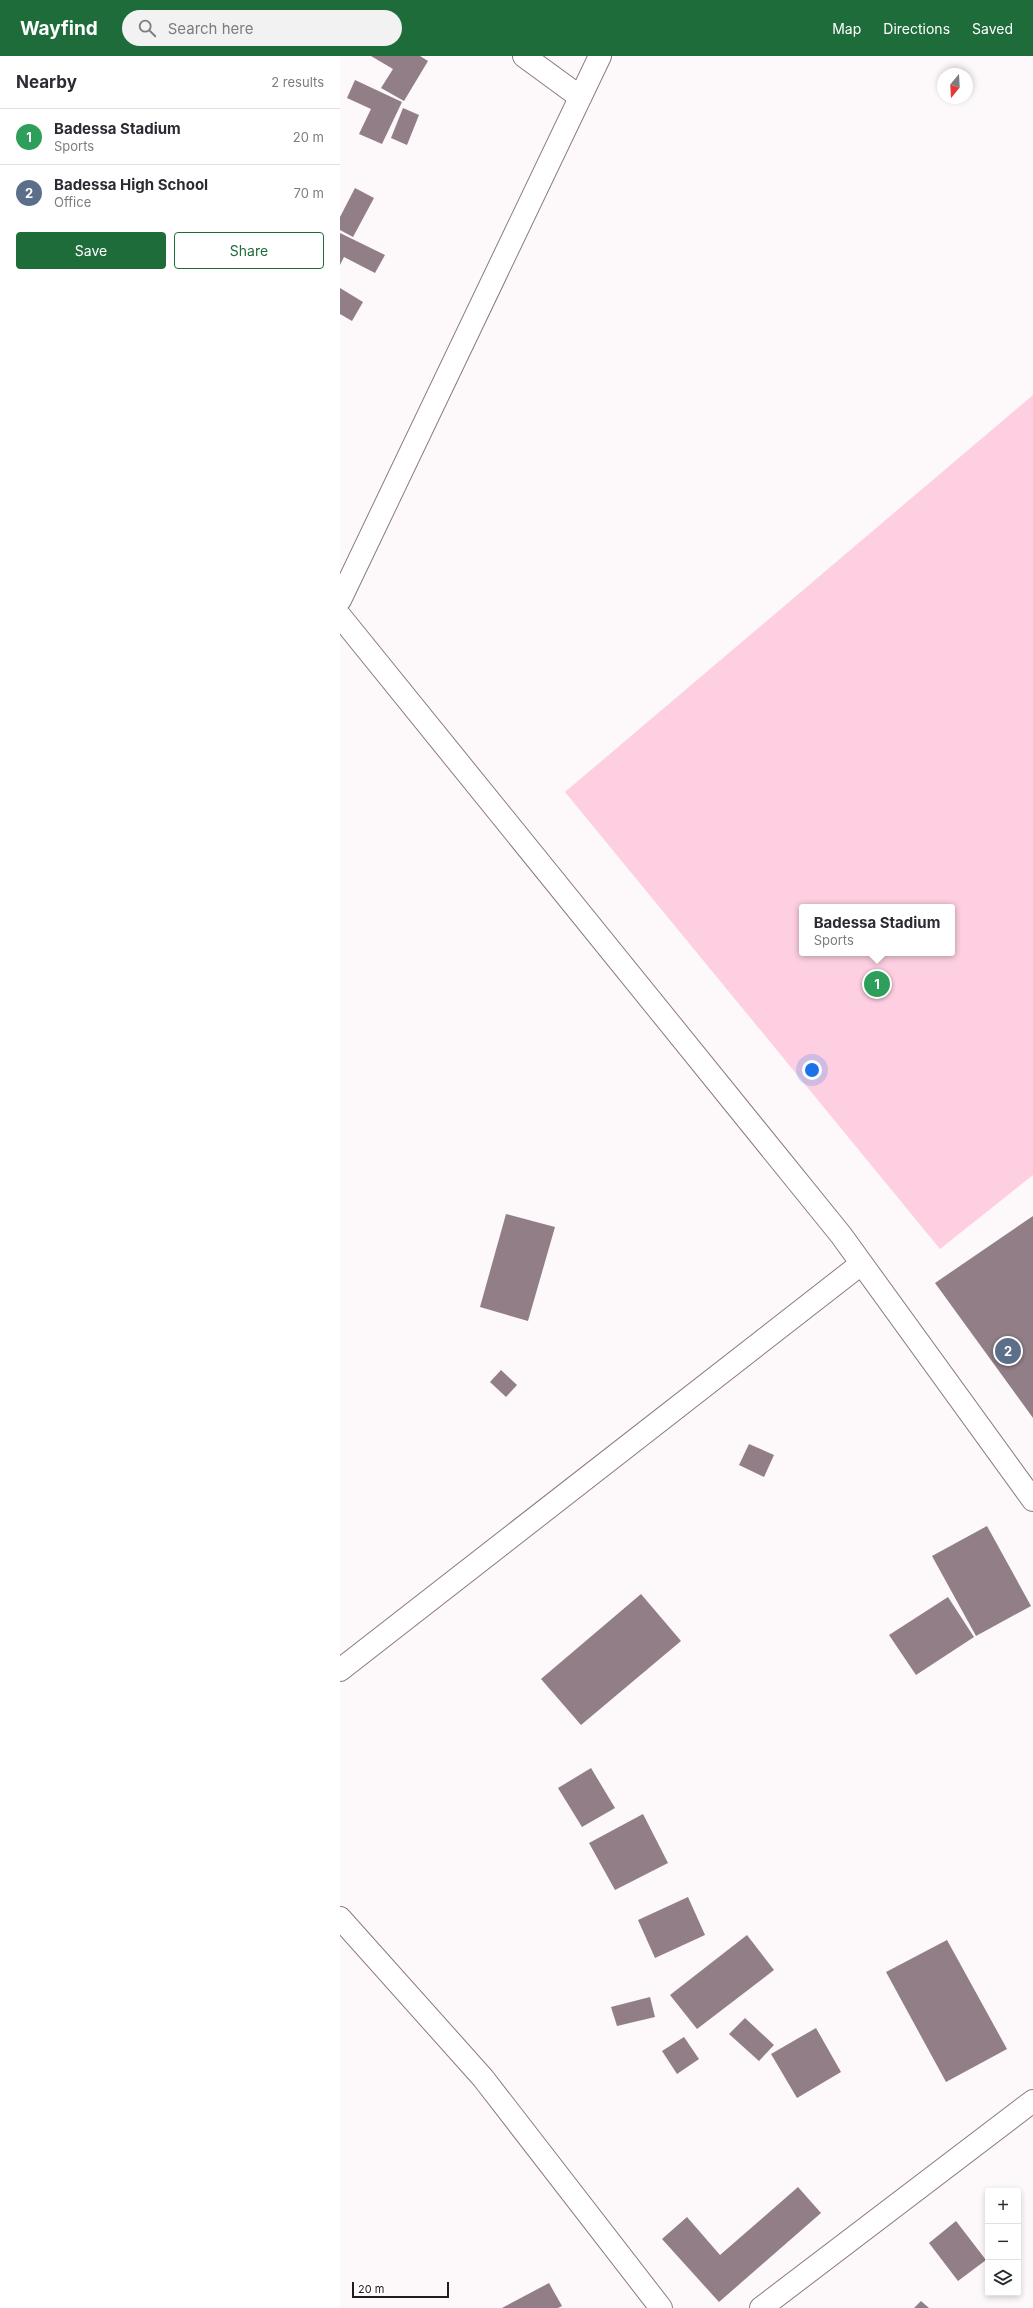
<!DOCTYPE html>
<html lang="en">
<head>
<meta charset="utf-8">
<style>
	body { margin:0; font-family:Inter,sans-serif; background:#f2f2f3; color:#2b2b33 }
	.controls { position:absolute; right:12px; bottom:12px; display:grid; overflow:hidden; border-radius:4px; box-shadow:0 2px 6px #0003 }
	.controls button { width:36px; height:36px; display:grid; place-items:center; padding:0; border:0; border-bottom:1px solid #e1e1e2; background:#fff; color:#2b2b33; font:20px sans-serif }
	.compass { position:absolute; left:597px; top:12px; width:36px; height:36px; border-radius:50%; background:#fff; box-shadow:0 2px 6px #0003; rotate:198deg }
	.scale { position:absolute; left:12px; bottom:10px; width:97px; box-sizing:border-box; padding-left:4px; border:2px solid #221a1d; border-top:0; font-size:11px; line-height:14px; white-space:nowrap; color:#221a1d; -webkit-text-stroke:3px #fff; paint-order:stroke }
	.you { position:absolute; left:472px; top:1014px; width:14px; height:14px; margin:-10px; border:3px solid #fff; border-radius:50%; background:#1a73e8; box-shadow:0 0 0 6px #1a73e833 }
	.badge { display:grid; place-items:center; width:26px; height:26px; border-radius:50%; background:#1f6c3b; color:#fff; font-size:13px; font-weight:700 }
	.pin { position:absolute; translate:-50% -50%; border:2px solid #fff; box-shadow:0 1px 4px #0006 }
	.popup { position:absolute; left:459px; top:848px; width:156px; height:52px; box-sizing:border-box; display:grid; place-content:center; border-radius:4px; background:#fff; filter:drop-shadow(0 1px 3px #0005); font-size:13px; white-space:nowrap; color:#7c7c81 }
	.popup b { font-size:15px; color:#2b2b33 }
	.popup::after { content:''; position:absolute; left:50%; top:100%; margin-left:-8px; border:8px solid transparent; border-top-color:#fff }
	.list { margin:0; padding:0; list-style:none }
	h2 { display:flex; justify-content:space-between; align-items:center; height:52px; margin:0; padding:0 16px; font-size:17px }
	h2 small { font-size:13px; font-weight:400; color:#7c7c81 }
	.list li { display:grid; grid-template-columns:26px 1fr auto; gap:12px; align-items:center; box-sizing:border-box; height:56px; padding:0 16px; border-top:1px solid #e1e1e2 }
	.list b { display:block; font-size:15px; white-space:nowrap }
	.list p { margin:0; font-size:13px; white-space:nowrap; color:#7c7c81 }
	.list em { font-size:13px; font-style:normal; color:#7c7c81 }
	.actions { display:flex; gap:8px; padding:12px 16px }
	.actions a { flex:1; padding:9px 0; border:1px solid #1f6c3b; border-radius:4px; text-align:center; font-size:14px; color:#1f6c3b }
	.actions .main { background:#1f6c3b; color:#fff }
	.icon { flex:none; width:22px; height:22px; fill:none; stroke:currentColor; stroke-width:2; stroke-linecap:round; stroke-linejoin:round }
	.map { position:relative; flex:none; width:693px; height:2252px; overflow:hidden }
	header { display:flex; align-items:center; gap:24px; box-sizing:border-box; height:56px; padding:0 20px; background:#1f6c3b; color:#fff }
	header strong { font-size:19px }
	nav { display:flex; gap:22px; margin-inline-start:auto; font-size:14px }
	.search { width:280px; height:36px; background:#f2f2f3; display:flex; align-items:center; gap:10px; box-sizing:border-box; padding:0 14px; border-radius:22px; color:#7c7c81; font-size:15px }
	main { display:flex }
	aside { flex:1; background:#fff }
	.map>svg:first-child { display:block }
	.green { fill:#fdcfe1; fill-rule:evenodd }
	.building { fill:#927e86 }
	.lines { fill:none; stroke-linecap:round; stroke-linejoin:round }
	.minor-casing { stroke:#8d7a81; stroke-width:24 }
	.tertiary-casing { stroke:#8d7a81; stroke-width:24 }
	.minor { stroke:#fff; stroke-width:22 }
	.tertiary { stroke:#fff; stroke-width:22 }
</style>
</head>
<body>
<header>
<strong>Wayfind</strong>
<div class="search"><svg class="icon" aria-label="search" viewBox="0 0 24 24"><circle cx="10" cy="10" r="6"/><path d="M15 15l6 6"/></svg>Search here</div>
<nav><a>Map</a><a>Directions</a><a>Saved</a></nav>
</header>
<main>
<aside>
<h2>Nearby<small>2 results</small></h2>
<ul class="list">
<li><span class="badge" style="background:#2e9e5b">1</span><div><b>Badessa Stadium</b><p>Sports</p></div><em>20 m</em></li>
<li><span class="badge" style="background:#5c6f8a">2</span><div><b>Badessa High School</b><p>Office</p></div><em>70 m</em></li>
</ul>
<div class="actions"><a class="main">Save</a><a>Share</a></div>
</aside>
<div class="map">
<svg width="693" height="2252" viewBox="0 0 693 2252">
	<rect width="100%" height="100%" fill="#fdf8fa"/>
	<path class="green" d="M 693,339 L 693,1119 L 600,1193 L 225,736 ZM 462,851 L 612,851 L 612,897 L 462,897 Z"/>
	<g class="building">
		<path d="M 31,0 L 80,0 L 88,5 L 64,45 L 41,32 L 53,13 Z"/>
		<path d="M 15,24 L 62,46 L 42,88 L 19,78 L 31,53 L 7,42 Z"/>
		<path d="M 63,52 L 79,59 L 67,89 L 51,82 Z"/>
		<path d="M 15,132 L 34,142 L 13,181 L 0,174 L 0,161 Z"/>
		<path d="M 0,177 L 45,199 L 35,217 L 4,201 L 0,209 Z"/>
		<path d="M 0,232 L 23,246 L 12,265 L 0,258 Z"/>
		<path d="M 166,1158 L 215,1171 L 188,1265 L 140,1251 Z"/>
		<path d="M 693,1160 L 693,1362 L 595,1227 Z"/>
		<path d="M 161,1314 L 177,1329 L 166,1341 L 150,1326 Z"/>
		<path d="M 409,1388 L 434,1399 L 424,1421 L 399,1409 Z"/>
		<path d="M 647,1470 L 691,1550 L 636,1580 L 592,1500 Z"/>
		<path d="M 301,1538 L 341,1585 L 241,1669 L 201,1623 Z"/>
		<path d="M 608,1541 L 634,1581 L 576,1619 L 549,1579 Z"/>
		<path d="M 251,1712 L 275,1752 L 242,1771 L 218,1732 Z"/>
		<path d="M 303,1758 L 328,1807 L 275,1834 L 249,1787 Z"/>
		<path d="M 348,1841 L 365,1879 L 315,1902 L 298,1864 Z"/>
		<path d="M 407,1879 L 434,1914 L 357,1973 L 330,1939 Z"/>
		<path d="M 607,1884 L 667,1993 L 606,2026 L 546,1916 Z"/>
		<path d="M 310,1941 L 315,1961 L 277,1970 L 271,1951 Z"/>
		<path d="M 405,1962 L 434,1989 L 419,2005 L 389,1978 Z"/>
		<path d="M 476,1972 L 501,2016 L 457,2042 L 431,1998 Z"/>
		<path d="M 344,1981 L 359,2003 L 337,2018 L 322,1995 Z"/>
		<path d="M 458,2131 L 481,2157 L 379,2246 L 322,2183 L 347,2161 L 380,2199 Z"/>
		<path d="M 616,2165 L 646,2204 L 618,2225 L 589,2187 Z"/>
		<path d="M 209,2227 L 222,2250 L 218,2252 L 162,2252 Z"/>
		<path d="M 581,2245 L 589,2252 L 574,2252 Z"/>
	</g>
	<g class="lines">
		<g class="minor-casing">
			<g id="minor">
				<path d="M 184,0 L 240,41"/>
				<path d="M 0,544 L 260,0"/>
				<path d="M 0,1614 L 521,1208"/>
				<path d="M 0,1862 L 143,2022 L 321,2252"/>
				<path d="M 421,2252 L 693,2045"/>
			</g>
		</g>
		<g class="tertiary-casing">
			<path id="tertiary" d="M 0,560 L 501,1179 L 693,1444"/>
		</g>
		<use href="#minor" class="minor"/>
		<use href="#tertiary" class="tertiary"/>
	</g>
</svg>
<div class="controls">
<button>+</button>
<button>−</button>
<button><svg class="icon" aria-label="layers" viewBox="0 0 24 24"><path d="M12 4l9 5-9 5-9-5zM3 14l9 5 9-5"/></svg></button>
</div>
<svg class="compass" viewBox="-18 -18 36 36"><path d="M0-13l5 13h-10z" fill="#e53935"/><path d="M0 13l5-13h-10z" fill="#7c7c81"/></svg>
<div class="scale">20 m</div>
<div class="you"></div>
<div class="pin badge" style="left:537px;top:928px;background:#2e9e5b">1</div>
<div class="popup"><b>Badessa Stadium</b>Sports</div>
<div class="pin badge" style="left:668px;top:1295px;background:#5c6f8a">2</div>
</div>
</main>
</body>
</html>
